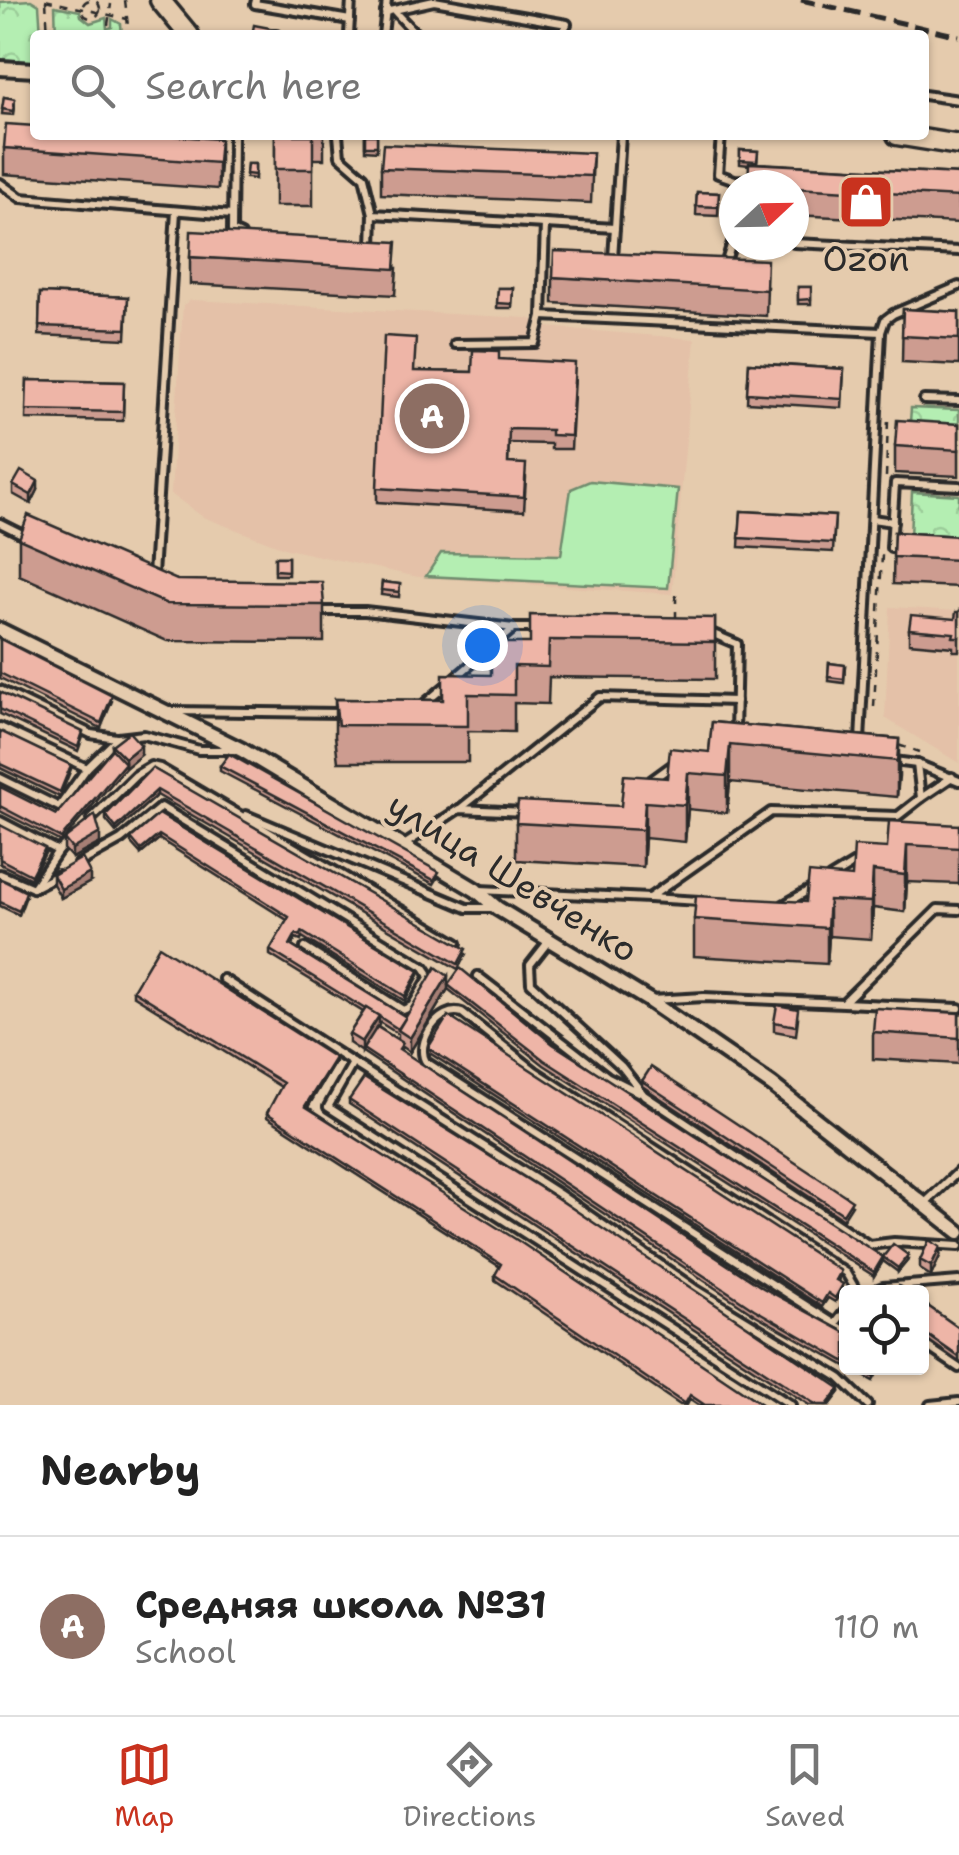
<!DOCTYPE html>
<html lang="en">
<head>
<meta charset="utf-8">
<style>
	body { margin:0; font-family:"Shantell Sans",sans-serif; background:#f2f2f2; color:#222 }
	.controls { position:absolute; right:30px; bottom:30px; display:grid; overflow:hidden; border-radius:10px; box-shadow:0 2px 8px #0004 }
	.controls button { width:90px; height:90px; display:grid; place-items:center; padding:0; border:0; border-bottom:2px solid #e0e0e0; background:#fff; color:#222; font:50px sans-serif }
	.compass { position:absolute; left:719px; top:170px; width:90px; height:90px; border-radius:50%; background:#fff; box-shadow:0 2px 8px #0004; rotate:68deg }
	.you { position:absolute; left:482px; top:645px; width:35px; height:35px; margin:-25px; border:8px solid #fff; border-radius:50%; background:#1a73e8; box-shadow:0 0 0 15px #1a73e833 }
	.badge { display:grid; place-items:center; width:65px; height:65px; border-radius:50%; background:#c8321e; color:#fff; font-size:32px; font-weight:700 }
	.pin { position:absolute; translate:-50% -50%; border:5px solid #fff; box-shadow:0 2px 10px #0006 }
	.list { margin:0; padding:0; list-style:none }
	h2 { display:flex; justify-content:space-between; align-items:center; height:130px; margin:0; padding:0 40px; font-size:42px }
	h2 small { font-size:32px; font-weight:400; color:#767676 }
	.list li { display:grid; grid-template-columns:65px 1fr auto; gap:30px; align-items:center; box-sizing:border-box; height:180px; padding:0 40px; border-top:2px solid #e0e0e0 }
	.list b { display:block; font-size:38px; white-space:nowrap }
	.list p { margin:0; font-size:32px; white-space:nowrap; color:#767676 }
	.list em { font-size:32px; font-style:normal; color:#767676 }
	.icon { flex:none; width:55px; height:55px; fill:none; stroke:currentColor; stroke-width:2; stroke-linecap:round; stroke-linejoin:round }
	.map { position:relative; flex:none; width:959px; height:1405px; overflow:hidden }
	.search { position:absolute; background:#fff; box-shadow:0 2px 8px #0004; left:30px; right:30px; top:30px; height:110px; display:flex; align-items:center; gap:25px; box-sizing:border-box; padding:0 35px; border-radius:10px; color:#767676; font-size:38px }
	.sheet { height:310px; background:#fff }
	nav { display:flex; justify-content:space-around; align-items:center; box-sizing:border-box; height:140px; border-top:2px solid #e0e0e0; background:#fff; font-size:28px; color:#767676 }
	nav a { display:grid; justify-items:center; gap:5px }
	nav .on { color:#c8321e }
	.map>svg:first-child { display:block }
	.built { fill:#e4c1a8 }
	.park { fill:url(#park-crowns); stroke:#708c6e; stroke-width:2.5 }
	.garden { fill:#b4eeb2; stroke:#708c6e; stroke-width:2.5 }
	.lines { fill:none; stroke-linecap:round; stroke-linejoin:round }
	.lane-casing { stroke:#2b2b2b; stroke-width:14 }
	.street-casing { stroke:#2b2b2b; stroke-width:20 }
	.secondary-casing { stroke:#2b2b2b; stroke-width:25 }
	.path { stroke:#2b2b2b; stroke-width:2.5; stroke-dasharray:8 8; stroke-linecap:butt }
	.lane { stroke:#e5cbad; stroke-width:6 }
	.street { stroke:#e5cbad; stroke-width:12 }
	.secondary { stroke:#e5cbad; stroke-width:18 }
	.rail { stroke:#2b2b2b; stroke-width:5; stroke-dasharray:15 8; stroke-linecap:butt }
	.wall { fill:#cd9c90; stroke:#2b2b2b; stroke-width:2.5; fill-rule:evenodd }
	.shaded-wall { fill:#a77f75; stroke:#2b2b2b; stroke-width:2.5 }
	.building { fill:#eeb5a7; stroke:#2b2b2b; stroke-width:2.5 }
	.labels { text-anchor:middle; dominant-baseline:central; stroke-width:8; stroke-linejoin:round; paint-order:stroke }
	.poi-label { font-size:35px; fill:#2b2b2b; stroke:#e5cbad }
	.street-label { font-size:35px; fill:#2b2b2b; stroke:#e5cbad }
</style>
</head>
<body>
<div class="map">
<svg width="959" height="1405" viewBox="0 0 959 1405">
	<defs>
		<pattern id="park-crowns" width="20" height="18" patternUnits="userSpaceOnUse" patternTransform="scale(2.5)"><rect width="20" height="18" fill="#b4eeb2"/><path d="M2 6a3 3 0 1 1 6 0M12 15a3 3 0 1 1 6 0" fill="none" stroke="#9bcc99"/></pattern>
	</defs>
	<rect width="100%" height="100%" fill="#e5cbad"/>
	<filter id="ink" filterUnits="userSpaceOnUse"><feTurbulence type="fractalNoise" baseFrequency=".01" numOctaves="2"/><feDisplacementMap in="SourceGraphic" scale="20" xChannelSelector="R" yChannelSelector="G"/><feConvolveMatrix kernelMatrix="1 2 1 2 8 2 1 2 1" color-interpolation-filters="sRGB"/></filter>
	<g filter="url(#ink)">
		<g class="built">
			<path d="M 191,300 L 528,318 L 546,327 L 695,339 L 672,594 L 418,577 L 287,549 L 203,517 L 171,494 L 183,305 Z"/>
			<path d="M 890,607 L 959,611 L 959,763 L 885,718 Z"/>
		</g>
		<g class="park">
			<path d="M 31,0 L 39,5 L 41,35 L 35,35 L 35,62 L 0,59 L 0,2 Z"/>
			<path d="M 55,6 L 80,11 L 81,16 L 90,23 L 106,18 L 107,29 L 112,27 L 112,19 L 121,24 L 122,35 L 56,35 Z"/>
			<path d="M 911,408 L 959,410 L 959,438 L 909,436 Z"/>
			<path d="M 912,492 L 959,495 L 959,541 L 910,538 Z"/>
		</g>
		<path class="garden" d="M 590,481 L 678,489 L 668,588 L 426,576 L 441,553 L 561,555 L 571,489 Z"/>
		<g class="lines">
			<g class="lane-casing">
				<g id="lane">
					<path d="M 256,0 L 255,4 L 350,20"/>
					<path d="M 385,12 L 434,1 L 567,24 L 561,35"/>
					<path d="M 396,13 L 417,35"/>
					<path d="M 349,35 L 351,0"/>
					<path d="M 383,35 L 387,0"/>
					<path d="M 924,95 L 959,100"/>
					<path d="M 233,135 L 232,231 L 241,235"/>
					<path d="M 338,135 L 340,156 L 364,177 L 373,214 L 615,228"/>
					<path d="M 721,135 L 718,174 L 735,180 L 757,181"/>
					<path d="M 0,183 L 21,198 L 232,215"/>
					<path d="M 545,224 L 542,316 L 881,332"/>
					<path d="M 733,239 L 734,210"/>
					<path d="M 794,243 L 959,251"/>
					<path d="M 372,247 L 373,214"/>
					<path d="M 613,258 L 621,135"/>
					<path d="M 725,265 L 733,239"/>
					<path d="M 455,344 L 535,343 L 542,316"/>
					<path d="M 924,400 L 959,401"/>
					<path d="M 872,519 L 893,522"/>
					<path d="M 0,523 L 26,536"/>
					<path d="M 901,549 L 891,548 L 895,483 L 959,486"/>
					<path d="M 153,575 L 176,211"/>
					<path d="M 316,611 L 365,611 L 514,628"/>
					<path d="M 711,633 L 737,644 L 735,733"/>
					<path d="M 0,690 L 91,734 L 116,738"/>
					<path d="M 424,704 L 514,628 L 538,628"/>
					<path d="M 173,711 L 340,713"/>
					<path d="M 0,727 L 87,768 L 118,738 L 144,735 L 199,750 L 235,750"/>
					<path d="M 860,741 L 881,332 L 885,320 L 893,314 L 959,286"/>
					<path d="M 894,761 L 917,764 L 959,781"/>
					<path d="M 0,778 L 59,807 L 87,768"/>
					<path d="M 652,780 L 674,764"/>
					<path d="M 921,798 L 952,777"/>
					<path d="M 461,808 L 600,697 L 736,701"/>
					<path d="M 246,815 L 467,908 L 495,908"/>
					<path d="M 91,819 L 136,775 L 151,766 L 160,768 L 457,943"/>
					<path d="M 0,821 L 58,851 L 68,841"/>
					<path d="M 404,845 L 459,809 L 526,812"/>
					<path d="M 78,864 L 121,840 L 161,807 L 424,967 L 430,976 L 412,1006 L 403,1010 L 305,948"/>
					<path d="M 0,874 L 33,888 L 58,851"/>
					<path d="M 830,878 L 858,861"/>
					<path d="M 33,888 L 58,875"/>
					<path d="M 480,890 L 649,898 L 771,812 L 898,816 L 921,798 L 917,764"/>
					<path d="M 649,898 L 700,901"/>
					<path d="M 783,905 L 811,889"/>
					<path d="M 548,942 L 530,965 L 531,983 L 622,1067 L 644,1095 L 869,1245 L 894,1242 L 959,1246"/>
					<path d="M 478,976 L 608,1077 L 638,1092"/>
					<path d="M 223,979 L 353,1063 L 328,1107 L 791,1405"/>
					<path d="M 651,1000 L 704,997 L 959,1008"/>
					<path d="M 845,1001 L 938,909 L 959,910"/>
					<path d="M 353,1063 L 559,1194 L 695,1289 L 840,1378 L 868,1405"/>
					<path d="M 925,1203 L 959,1171"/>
					<path d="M 871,1292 L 883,1287 L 959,1281"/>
					<path d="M 846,1310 L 835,1324 L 426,1062 C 414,1043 440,1005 462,1013 L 535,1071 L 846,1273 L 854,1287 L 854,1292"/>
					<path d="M 835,1324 L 846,1331"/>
					<path d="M 922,1343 L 959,1368"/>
					<path d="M 930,1405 L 959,1402"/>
				</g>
			</g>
			<g class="street-casing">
				<g id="street">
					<path d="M 0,68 L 35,70"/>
					<path d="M 0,630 L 242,750 L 476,890 L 497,908 L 648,1000 L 772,1085 L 959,1232"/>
				</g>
			</g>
			<g class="secondary-casing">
				<g id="secondary">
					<path d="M 160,0 L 189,35"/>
					<path d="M 897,135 L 959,145"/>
				</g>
			</g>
			<g class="path">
				<path d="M 45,0 L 127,19"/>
				<path d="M 125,0 L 129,35"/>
				<circle cx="91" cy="9" r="9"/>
				<path d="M 46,1 L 48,35"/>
				<path d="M 108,25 L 111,4"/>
				<path d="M 886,477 L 888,420"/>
				<path d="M 676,619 L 676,592"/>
				<path d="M 874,707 L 882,555"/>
				<path d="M 898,745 L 919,752"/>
			</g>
			<use href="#lane" class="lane"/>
			<use href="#street" class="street"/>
			<use href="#secondary" class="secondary"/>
			<path class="rail" d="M 801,0 L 959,36"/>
		</g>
		<g class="wall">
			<path d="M 4,97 L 15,99 L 13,115 L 2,114 Z"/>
			<path d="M 275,135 L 324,135 L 324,159 L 313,159 L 313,206 L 275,206 Z"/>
			<path d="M 365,135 L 377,135 L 377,151 L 365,150 Z"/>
			<path d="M 220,139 L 218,189 L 4,174 L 4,148 Z"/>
			<path d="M 740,150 L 758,151 L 757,163 L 959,174 L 959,223 L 794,215 L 794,185 L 749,165 L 740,164 Z"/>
			<path d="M 593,153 L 591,203 L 381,194 L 381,168 Z"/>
			<path d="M 247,164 L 255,164 L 255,179 L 246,178 Z"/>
			<path d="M 697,192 L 719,193 L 718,216 L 696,215 Z"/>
			<path d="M 190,257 L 397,268 L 395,295 L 190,284 Z"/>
			<path d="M 553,277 L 767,287 L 766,316 L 553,303 Z"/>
			<rect x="798" y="287" width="13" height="17"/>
			<path d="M 498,288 L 513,288 L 512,308 L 497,308 Z"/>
			<path d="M 40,293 L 128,297 L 126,339 L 39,335 Z"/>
			<path d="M 903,309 L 959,312 L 959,365 L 902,362 Z"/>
			<path d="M 499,359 L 575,377 L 571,449 L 551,449 L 551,444 L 509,443 L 508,463 L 526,477 L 524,511 L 377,502 L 377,488 L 415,371 L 472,372 Z"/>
			<path d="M 749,363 L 844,369 L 842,408 L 747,402 Z"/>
			<path d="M 27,380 L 124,382 L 123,421 L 26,419 Z"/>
			<path d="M 959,424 L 959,476 L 895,473 L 895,446 Z"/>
			<path d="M 13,485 L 38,490 L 31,504 L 13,494 Z"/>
			<path d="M 741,511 L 835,516 L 833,552 L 739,547 Z"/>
			<path d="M 894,532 L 959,536 L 959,587 L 893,584 Z"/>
			<path d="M 19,539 L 177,580 L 324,605 L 324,642 L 167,641 L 19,575 Z"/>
			<rect x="275" y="557" width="13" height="18"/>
			<path d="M 382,582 L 400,584 L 399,597 L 381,595 Z"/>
			<path d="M 959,612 L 959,651 L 953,651 L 953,647 L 909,643 L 909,629 L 955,619 Z"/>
			<path d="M 715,618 L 715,679 L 549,677 L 548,704 L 514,703 L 514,732 L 468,731 L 468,762 L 338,762 L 335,736 L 335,699 L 443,700 L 491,675 L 530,643 Z"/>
			<path d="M 0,639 L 112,701 L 101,728 L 0,678 Z"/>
			<path d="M 829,663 L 845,665 L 844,683 L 828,681 Z"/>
			<path d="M 0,692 L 83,737 L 78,751 L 0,714 Z"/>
			<path d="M 712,722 L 899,739 L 897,797 L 730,782 L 727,813 L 688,809 L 685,842 L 645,838 L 643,867 L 516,860 L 516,823 L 621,806 L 709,752 Z"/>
			<path d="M 0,731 L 71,769 L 60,797 L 0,768 Z"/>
			<path d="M 112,745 L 141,755 L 125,768 L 61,842 L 0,811 L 0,787 L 56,815 L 112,749 Z"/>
			<path d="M 220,766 L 439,876 L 434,884 L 220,771 Z"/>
			<path d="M 152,768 L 466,954 L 458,969 L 157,795 L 116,832 L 106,820 L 106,815 Z"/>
			<path d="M 159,814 L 419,975 L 405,1001 L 302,937 L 301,940 L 296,938 L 292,946 L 406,1017 L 448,984 L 553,1044 L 883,1261 L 874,1276 L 544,1065 L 448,989 L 410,1052 L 403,1047 L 401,1051 L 763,1288 L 846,1333 L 846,1366 L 754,1314 L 349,1043 L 349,1034 L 363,1012 L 270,955 L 270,950 L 287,920 L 159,839 L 141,854 L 131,843 L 131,838 ZM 379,1022 L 398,1034 L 398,1040 L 378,1027 Z"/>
			<path d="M 0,825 L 45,853 L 31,879 L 0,864 Z"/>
			<path d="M 959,825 L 959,884 L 907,882 L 905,912 L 873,908 L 871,939 L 829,936 L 827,964 L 694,956 L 694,919 L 806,902 L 852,877 L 887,848 Z"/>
			<path d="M 64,839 L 100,843 L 72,858 L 64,849 Z"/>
			<path d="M 53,875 L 90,882 L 61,898 L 53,884 Z"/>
			<path d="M 0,879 L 26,896 L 19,915 L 0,906 Z"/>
			<path d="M 133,990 L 335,1062 L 308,1107 L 763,1405 L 699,1405 L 690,1399 L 687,1405 L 680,1405 L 495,1280 L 495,1275 L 500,1267 L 267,1117 L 267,1113 L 281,1087 L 133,995 Z"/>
			<path d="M 959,1013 L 959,1064 L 873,1059 L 873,1032 Z"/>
			<path d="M 798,1018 L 796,1035 L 774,1031 L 774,1022 Z"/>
			<path d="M 428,1048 L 841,1275 L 838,1281 L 843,1289 L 835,1302 L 828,1298 L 822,1307 L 428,1052 Z"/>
			<path d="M 642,1081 L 852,1205 L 843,1219 L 642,1086 Z"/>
			<path d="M 349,1100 L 840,1392 L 830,1405 L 809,1405 L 349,1104 Z"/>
			<path d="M 940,1256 L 931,1276 L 920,1269 L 920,1260 Z"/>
			<path d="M 883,1257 L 908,1260 L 898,1272 L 883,1261 Z"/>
			<path d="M 922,1302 L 959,1328 L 959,1362 L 922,1336 Z"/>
			<path d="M 849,1368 L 880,1368 L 873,1381 Z"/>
		</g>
		<g class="shaded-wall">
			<path d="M 220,139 L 220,165 L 218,189 L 218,163 Z"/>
			<path d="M 38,481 L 38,490 L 31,504 L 31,495 Z"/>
			<path d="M 899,739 L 899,776 L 897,797 L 897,761 Z"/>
			<path d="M 141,745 L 141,755 L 125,768 L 125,758 Z"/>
			<path d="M 730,745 L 730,782 L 727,813 L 727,776 Z"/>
			<path d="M 125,763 L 125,768 L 61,842 L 61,838 Z"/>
			<path d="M 688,773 L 688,809 L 685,842 L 685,805 Z"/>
			<path d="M 157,790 L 157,795 L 116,832 L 116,828 Z"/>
			<path d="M 645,802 L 645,838 L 643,867 L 643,830 Z"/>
			<path d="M 100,833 L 100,843 L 72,858 L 72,849 Z"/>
			<path d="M 159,835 L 159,839 L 141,854 L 141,850 Z"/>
			<path d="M 907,845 L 907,882 L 905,912 L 905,875 Z"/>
			<path d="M 45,848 L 45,853 L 31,879 L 31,875 Z"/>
			<path d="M 873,871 L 873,908 L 871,939 L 871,902 Z"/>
			<path d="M 90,873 L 90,882 L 61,898 L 61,889 Z"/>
			<path d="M 829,900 L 829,936 L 827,964 L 827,928 Z"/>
			<path d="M 419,971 L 419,975 L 405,1001 L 405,996 Z"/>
			<path d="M 448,976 L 448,989 L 410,1052 L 410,1038 Z"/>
			<path d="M 379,1016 L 379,1025 L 362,1052 L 362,1042 Z"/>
			<path d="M 335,1058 L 335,1062 L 305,1111 L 305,1106 Z"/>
			<path d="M 940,1247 L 940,1256 L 931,1276 L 931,1266 Z"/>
			<path d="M 908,1255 L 908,1260 L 898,1272 L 898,1268 Z"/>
			<path d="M 883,1257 L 883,1261 L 874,1276 L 874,1272 Z"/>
			<path d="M 840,1388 L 840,1392 L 830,1405 L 827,1405 Z"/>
		</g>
		<g class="building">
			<path d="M 254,25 L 280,30 L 279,35 L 252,35 Z"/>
			<path d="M 4,97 L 15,99 L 13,111 L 2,109 Z"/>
			<path d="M 6,124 L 35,126 L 35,135 L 162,135 L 220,139 L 218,163 L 4,148 Z"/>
			<rect x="275" y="135" width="38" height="34"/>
			<rect x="365" y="135" width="12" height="11"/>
			<path d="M 383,144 L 593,153 L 591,176 L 381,168 Z"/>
			<path d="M 740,150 L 758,151 L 757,161 L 740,160 Z"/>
			<path d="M 749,163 L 959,174 L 959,197 L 794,188 L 794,185 L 748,185 Z"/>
			<path d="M 247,164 L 255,164 L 255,175 L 246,174 Z"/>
			<path d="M 697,192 L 719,193 L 718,207 L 696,206 Z"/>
			<path d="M 191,231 L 397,242 L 395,269 L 190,257 Z"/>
			<path d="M 554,251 L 767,260 L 766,290 L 553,277 Z"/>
			<path d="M 798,287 L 811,287 L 811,299 L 798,300 Z"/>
			<path d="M 498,288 L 513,288 L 512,304 L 497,303 Z"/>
			<path d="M 40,293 L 128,297 L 126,329 L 39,326 Z"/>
			<path d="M 903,309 L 959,312 L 959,339 L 902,336 Z"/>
			<path d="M 384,336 L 416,338 L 414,371 L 472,372 L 473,350 L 499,351 L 499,359 L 575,363 L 571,436 L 551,435 L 551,430 L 509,429 L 508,463 L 526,464 L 524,497 L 377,488 Z"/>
			<path d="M 749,363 L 844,369 L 842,399 L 747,393 Z"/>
			<path d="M 27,380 L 124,382 L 123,412 L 26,410 Z"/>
			<path d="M 897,420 L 959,424 L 959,450 L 895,446 Z"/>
			<path d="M 21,471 L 38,481 L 31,495 L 13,485 Z"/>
			<path d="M 741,511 L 835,516 L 833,543 L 739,538 Z"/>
			<path d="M 28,515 L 177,580 L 322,582 L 324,605 L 167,604 L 19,539 Z"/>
			<path d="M 894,532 L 959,536 L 959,560 L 893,557 Z"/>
			<path d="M 275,557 L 288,557 L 288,571 L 275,570 Z"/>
			<path d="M 382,582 L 400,584 L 399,592 L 381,590 Z"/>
			<path d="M 956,612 L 959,612 L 959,637 L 953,637 L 954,633 L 909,629 L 911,615 L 955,619 Z"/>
			<path d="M 530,615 L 715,618 L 715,642 L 549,640 L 548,667 L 514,666 L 514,695 L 468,694 L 468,726 L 338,725 L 335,699 L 443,700 L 443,674 L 491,675 L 491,643 L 530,643 Z"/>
			<path d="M 0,639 L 112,696 L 101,723 L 0,673 Z"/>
			<path d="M 829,663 L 845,665 L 844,679 L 828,677 Z"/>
			<path d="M 0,692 L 83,732 L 78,747 L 0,709 Z"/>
			<path d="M 712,722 L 899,739 L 897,761 L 730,745 L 727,776 L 688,773 L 685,805 L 645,802 L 643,830 L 516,823 L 518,801 L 621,806 L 624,775 L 667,778 L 670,748 L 709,752 Z"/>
			<path d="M 0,731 L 71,765 L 60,792 L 0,764 Z"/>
			<path d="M 129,732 L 141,745 L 125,758 L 112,745 Z"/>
			<path d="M 112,749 L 125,763 L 61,838 L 0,806 L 0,787 L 56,815 Z"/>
			<path d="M 229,754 L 439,872 L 434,880 L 220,766 Z"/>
			<path d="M 152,768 L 466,949 L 458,964 L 157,790 L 116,828 L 106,815 Z"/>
			<path d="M 159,814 L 419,971 L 405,996 L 302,932 L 301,936 L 296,934 L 290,945 L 406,1017 L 398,1029 L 366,1008 L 365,1009 L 270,950 L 289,917 L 159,835 L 141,850 L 131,838 Z"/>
			<path d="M 95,815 L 100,833 L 72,849 L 64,839 Z"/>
			<path d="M 889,821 L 959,825 L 959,848 L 907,845 L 905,875 L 873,871 L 871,902 L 829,900 L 827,928 L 694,919 L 696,896 L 806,902 L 809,873 L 852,877 L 854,846 L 887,848 Z"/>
			<path d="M 0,825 L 45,848 L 31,875 L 0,859 Z"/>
			<path d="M 82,858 L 90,873 L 61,889 L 53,875 Z"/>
			<path d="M 0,879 L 26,892 L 19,911 L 0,902 Z"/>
			<path d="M 159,946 L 335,1058 L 305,1106 L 517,1240 L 763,1405 L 705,1405 L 690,1395 L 685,1404 L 495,1275 L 501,1264 L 267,1113 L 283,1083 L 133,990 Z"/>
			<path d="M 436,967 L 448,976 L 410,1038 L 398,1030 Z"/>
			<path d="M 460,968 L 553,1044 L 883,1257 L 874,1272 L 544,1060 L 448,985 Z"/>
			<path d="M 777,1005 L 798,1009 L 796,1026 L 774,1022 Z"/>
			<path d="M 366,1008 L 379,1016 L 362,1042 L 349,1034 Z"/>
			<path d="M 875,1008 L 959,1013 L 959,1038 L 873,1032 Z"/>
			<path d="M 448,1016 L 841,1271 L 836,1280 L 843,1284 L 835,1298 L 828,1293 L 822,1303 L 428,1048 Z"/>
			<path d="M 377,1027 L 403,1043 L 399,1049 L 763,1288 L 846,1333 L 846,1362 L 754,1309 L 363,1049 Z"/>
			<path d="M 651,1067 L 852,1200 L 843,1214 L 642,1081 Z"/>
			<path d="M 364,1078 L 554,1196 L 840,1388 L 827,1405 L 818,1405 L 812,1402 L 349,1100 Z"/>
			<path d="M 929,1240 L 940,1247 L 931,1266 L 920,1260 Z"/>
			<path d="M 893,1244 L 908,1255 L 898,1268 L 883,1257 Z"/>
			<path d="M 899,1286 L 908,1292 L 895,1292 Z"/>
			<path d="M 922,1302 L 959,1328 L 959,1357 L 922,1331 Z"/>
			<path d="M 857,1368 L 877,1368 L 873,1377 Z"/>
		</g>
	</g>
	<defs>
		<g id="shop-square" transform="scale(2.875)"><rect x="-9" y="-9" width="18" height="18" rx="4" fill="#c8321e" stroke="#e5cbad"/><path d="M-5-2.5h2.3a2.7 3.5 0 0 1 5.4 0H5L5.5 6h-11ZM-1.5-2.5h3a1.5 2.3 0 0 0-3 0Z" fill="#fff"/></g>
	</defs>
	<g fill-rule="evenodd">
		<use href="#shop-square" x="866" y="202"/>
	</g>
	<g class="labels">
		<g class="poi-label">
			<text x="866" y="258">Ozon</text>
		</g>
		<g class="street-label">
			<text transform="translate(513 877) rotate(32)">улица Шевченко</text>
		</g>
	</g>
</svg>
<div class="controls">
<button><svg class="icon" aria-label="locate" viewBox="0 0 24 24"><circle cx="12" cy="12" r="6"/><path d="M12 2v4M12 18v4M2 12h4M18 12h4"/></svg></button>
</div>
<svg class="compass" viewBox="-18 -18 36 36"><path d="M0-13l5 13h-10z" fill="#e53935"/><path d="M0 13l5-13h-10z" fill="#767676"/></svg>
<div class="you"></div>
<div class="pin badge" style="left:432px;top:416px;background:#8d6e63">A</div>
<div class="search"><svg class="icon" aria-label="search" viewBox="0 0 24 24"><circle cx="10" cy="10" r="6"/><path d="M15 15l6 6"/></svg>Search here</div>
</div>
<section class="sheet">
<h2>Nearby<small></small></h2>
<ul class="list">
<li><span class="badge" style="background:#8d6e63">A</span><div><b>Средняя школа №31</b><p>School</p></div><em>110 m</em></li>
</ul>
</section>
<nav>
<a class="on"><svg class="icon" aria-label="map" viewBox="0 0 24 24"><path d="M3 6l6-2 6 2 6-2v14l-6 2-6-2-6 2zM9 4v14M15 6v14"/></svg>Map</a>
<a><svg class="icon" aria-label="directions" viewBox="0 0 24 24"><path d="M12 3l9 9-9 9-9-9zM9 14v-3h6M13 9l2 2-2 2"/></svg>Directions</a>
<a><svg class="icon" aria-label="saved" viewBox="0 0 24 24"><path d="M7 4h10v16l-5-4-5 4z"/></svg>Saved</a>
</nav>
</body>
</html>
